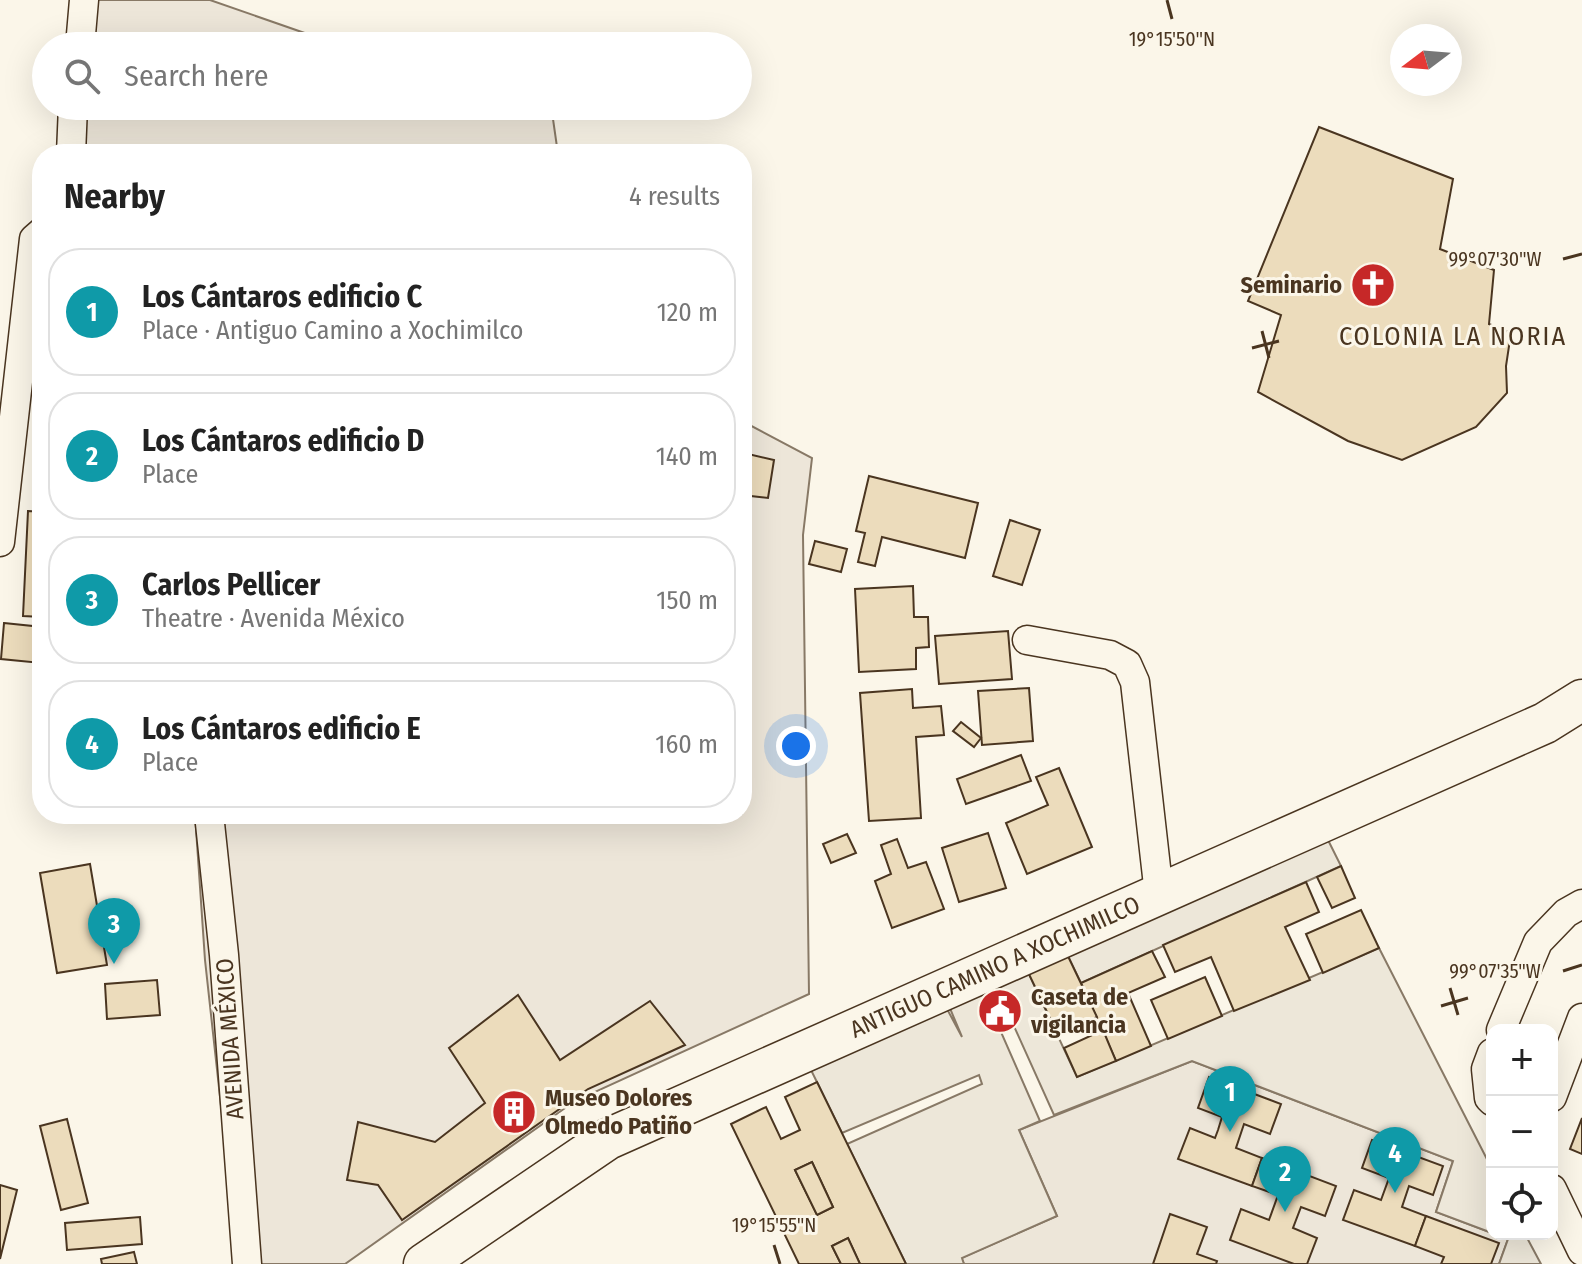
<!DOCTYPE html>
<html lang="en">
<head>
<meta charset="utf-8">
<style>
	body { margin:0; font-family:"Fira Sans Condensed",sans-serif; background:#f6f6f6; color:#222 }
	.controls { position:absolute; right:24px; bottom:24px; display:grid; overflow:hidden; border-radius:16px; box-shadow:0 8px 32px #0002 }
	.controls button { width:72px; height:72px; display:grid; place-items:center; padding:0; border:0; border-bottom:2px solid #e0e0e0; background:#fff; color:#222; font:40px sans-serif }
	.compass { position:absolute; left:1390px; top:24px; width:72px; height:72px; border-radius:50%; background:#fff; box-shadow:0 8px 32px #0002; rotate:254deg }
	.you { position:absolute; left:796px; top:746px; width:28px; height:28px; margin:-20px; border:6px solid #fff; border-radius:50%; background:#1a73e8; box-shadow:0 0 0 12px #1a73e833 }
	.badge { display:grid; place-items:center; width:52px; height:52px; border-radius:50%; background:#c62828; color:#fff; font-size:26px; font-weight:700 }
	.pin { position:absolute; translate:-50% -66px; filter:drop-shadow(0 2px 4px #0008) }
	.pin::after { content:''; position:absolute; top:42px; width:28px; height:24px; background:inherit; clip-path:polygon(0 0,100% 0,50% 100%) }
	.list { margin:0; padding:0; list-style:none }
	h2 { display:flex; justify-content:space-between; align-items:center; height:104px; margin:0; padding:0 32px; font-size:34px }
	h2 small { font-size:26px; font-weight:400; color:#767676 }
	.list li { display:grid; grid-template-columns:52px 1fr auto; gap:24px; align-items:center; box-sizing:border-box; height:128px; margin:0 16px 16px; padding:0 16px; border:2px solid #e0e0e0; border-radius:32px }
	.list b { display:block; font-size:30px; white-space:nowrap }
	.list p { margin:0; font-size:26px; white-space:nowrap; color:#767676 }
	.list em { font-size:26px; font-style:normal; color:#767676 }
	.icon { flex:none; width:44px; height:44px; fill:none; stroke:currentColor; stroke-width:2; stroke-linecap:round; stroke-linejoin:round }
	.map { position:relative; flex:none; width:1582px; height:1264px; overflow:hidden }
	.search { position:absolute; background:#fff; box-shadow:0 8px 32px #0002; left:32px; top:32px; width:720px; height:88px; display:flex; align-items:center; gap:20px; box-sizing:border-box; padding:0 28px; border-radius:44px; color:#767676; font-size:30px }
	.panel { position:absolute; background:#fff; box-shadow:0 8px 32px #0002; left:32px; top:144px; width:720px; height:680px; border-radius:32px }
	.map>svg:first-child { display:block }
	.green { fill:#ede6d9; stroke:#887966; stroke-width:2 }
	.parking { fill:#ede7d9; stroke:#887966; stroke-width:2 }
	.building { fill:#ecdcbc; stroke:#4a3520; stroke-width:2; fill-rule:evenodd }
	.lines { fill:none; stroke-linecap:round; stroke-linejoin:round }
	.minor-casing { stroke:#4a3520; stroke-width:31 }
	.secondary-casing { stroke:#4a3520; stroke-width:43 }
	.minor { stroke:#fbf6e9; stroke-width:28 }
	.secondary { stroke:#fbf6e9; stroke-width:40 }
	.ticks { fill:none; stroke:#4a3520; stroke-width:3 }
	.labels { text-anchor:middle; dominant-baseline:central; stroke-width:6; stroke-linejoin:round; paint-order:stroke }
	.poi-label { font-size:24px; font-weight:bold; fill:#4a3520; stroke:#fbf6e9; text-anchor:start }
	.street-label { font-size:24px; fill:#4a3520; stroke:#fbf6e9 }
	.neighbourhood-label { font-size:26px; letter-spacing:2px; fill:#4a3520; stroke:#fbf6e9 }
	.ticks-label { font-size:20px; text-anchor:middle; fill:#4a3520; stroke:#fbf6e9; stroke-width:6; stroke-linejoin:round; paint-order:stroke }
</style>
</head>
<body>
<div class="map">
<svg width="1582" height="1264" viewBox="0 0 1582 1264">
	<rect width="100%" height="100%" fill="#fbf6e9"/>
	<g class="green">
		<path d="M 96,0 L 210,0 L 342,46 L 86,46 Z"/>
		<path d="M 72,106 L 515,106 L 553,119 L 558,154 L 68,154 Z"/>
		<path d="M 742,421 L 812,458 L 803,535 L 809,994 L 575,1101 L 345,1264 L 244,1264 L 238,1261 L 205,960 L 195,814 L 742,814 Z"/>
		<path d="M 1192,1061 L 1453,1161 L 1436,1212 L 1508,1239 L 1499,1264 L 964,1264 L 961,1258 L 1057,1216 L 1019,1130 Z"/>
	</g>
	<g class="parking">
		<path d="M 1328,840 L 1341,866 L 1081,983 L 1066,952 Z"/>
		<path d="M 1379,948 L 1492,1169 L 1492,1233 L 1436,1212 L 1453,1161 L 1192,1061 L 1054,1115 L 995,984 L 1027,970 L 1077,1077 Z"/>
		<path d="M 983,991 L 1040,1121 L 1019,1130 L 1057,1216 L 962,1258 L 964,1264 L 906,1264 L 847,1144 L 982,1084 L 979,1075 L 842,1133 L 810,1068 L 946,1007 L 962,1037 L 949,1006 Z"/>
		<path d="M 1496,1234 L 1525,1234 L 1541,1264 L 1499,1264 L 1508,1239 Z"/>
	</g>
	<g class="building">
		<path d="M 1319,127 L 1453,179 L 1440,249 L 1494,270 L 1489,324 L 1511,333 L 1506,366 L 1507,393 L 1476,427 L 1402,460 L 1348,441 L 1258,392 L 1281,315 L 1248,301 Z"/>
		<path d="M 748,454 L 774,460 L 768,498 L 742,495 L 742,467 L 745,467 Z"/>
		<path d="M 869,476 L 978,503 L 965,558 L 882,537 L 875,566 L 858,562 L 865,533 L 856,531 Z"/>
		<path d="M 28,511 L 42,512 L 42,617 L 23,616 Z"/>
		<path d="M 1010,520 L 1040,530 L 1022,585 L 993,576 Z"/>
		<path d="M 815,541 L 847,549 L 841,572 L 809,564 Z"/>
		<path d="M 913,586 L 914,617 L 928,617 L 929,647 L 916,648 L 916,669 L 859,672 L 855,589 Z"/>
		<path d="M 4,623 L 42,627 L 41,663 L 1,659 Z"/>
		<path d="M 1008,631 L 1012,679 L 939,684 L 935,636 Z"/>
		<path d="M 1029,688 L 1033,741 L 982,745 L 978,691 Z"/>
		<path d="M 912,689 L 913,708 L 941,706 L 944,735 L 916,737 L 921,818 L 869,821 L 860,693 Z"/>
		<path d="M 961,722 L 981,738 L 974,747 L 953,731 Z"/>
		<path d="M 1021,755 L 1031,781 L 966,804 L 957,779 Z"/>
		<path d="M 1059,768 L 1092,847 L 1027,874 L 1006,823 L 1048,805 L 1036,777 Z"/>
		<path d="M 988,833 L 1006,888 L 959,902 L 942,848 Z"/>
		<path d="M 847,834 L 856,853 L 831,863 L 823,844 Z"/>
		<path d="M 897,839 L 908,868 L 926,862 L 944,909 L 892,928 L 875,881 L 891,874 L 881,845 Z"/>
		<path d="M 90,864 L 107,965 L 57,973 L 40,873 Z"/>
		<path d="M 1341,866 L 1355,898 L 1332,908 L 1317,877 Z"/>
		<path d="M 1306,882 L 1319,912 L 1285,927 L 1310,980 L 1234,1011 L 1211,957 L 1175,972 L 1163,945 Z"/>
		<path d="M 1361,910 L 1379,948 L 1323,973 L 1306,934 Z"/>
		<path d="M 1152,951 L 1165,977 L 1128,993 L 1151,1046 L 1116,1061 L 1081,983 Z"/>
		<path d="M 1066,952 L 1097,1017 L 1058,1035 L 1027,970 Z"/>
		<path d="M 1205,977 L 1222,1016 L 1168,1039 L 1151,1000 Z"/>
		<path d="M 157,980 L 160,1015 L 107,1019 L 105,984 Z"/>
		<path d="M 518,995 L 560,1060 L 650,1001 L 685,1045 L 588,1089 L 402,1220 L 378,1185 L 347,1180 L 358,1122 L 435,1142 L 485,1103 L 449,1048 Z"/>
		<path d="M 1103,1030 L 1116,1061 L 1077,1077 L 1064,1048 Z"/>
		<path d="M 1209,1077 L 1281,1104 L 1270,1134 L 1244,1124 L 1236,1148 L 1262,1158 L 1252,1186 L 1178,1159 L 1190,1128 L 1215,1138 L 1218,1130 L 1222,1117 L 1198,1108 Z"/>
		<path d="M 817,1082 L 906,1264 L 860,1264 L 848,1238 L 832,1246 L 841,1264 L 799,1264 L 731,1124 L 766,1107 L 781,1139 L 800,1130 L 785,1097 ZM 812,1162 L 833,1207 L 817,1215 L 795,1170 Z"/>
		<path d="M 1582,1118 L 1582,1154 L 1570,1149 Z"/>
		<path d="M 67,1119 L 88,1203 L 61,1210 L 40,1126 Z"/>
		<path d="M 1372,1140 L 1443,1166 L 1433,1195 L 1409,1186 L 1402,1207 L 1426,1216 L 1415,1246 L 1343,1220 L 1354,1190 L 1381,1200 L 1389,1178 L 1362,1168 Z"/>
		<path d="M 1262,1158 L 1336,1186 L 1325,1216 L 1301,1207 L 1293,1228 L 1317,1238 L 1307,1264 L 1294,1264 L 1230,1240 L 1241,1209 L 1269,1220 L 1278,1195 L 1252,1186 Z"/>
		<path d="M 812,1162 L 833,1207 L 817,1215 L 795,1170 Z"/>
		<path d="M 0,1185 L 17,1190 L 0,1259 Z"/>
		<path d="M 1170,1214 L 1207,1227 L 1197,1254 L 1217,1261 L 1216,1264 L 1153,1264 Z"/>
		<path d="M 1426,1216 L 1499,1243 L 1491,1264 L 1441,1264 L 1444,1257 L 1415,1246 Z"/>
		<path d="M 140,1217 L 142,1244 L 67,1250 L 65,1223 Z"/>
		<path d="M 848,1238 L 860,1264 L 841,1264 L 832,1246 Z"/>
		<path d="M 134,1252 L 137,1264 L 102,1264 L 101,1259 Z"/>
	</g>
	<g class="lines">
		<g class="minor-casing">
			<g id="minor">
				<path d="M 80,46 L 84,0"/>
				<path d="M 71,154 L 73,106"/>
				<path d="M 0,542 L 34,239 L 42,232"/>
				<path d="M 1027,640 L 1110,655 L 1127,664 L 1135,682 L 1159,894"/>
				<path d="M 209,814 L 224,955 L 247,1264"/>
				<path d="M 1501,1030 L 1538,942 L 1566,913 L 1582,904"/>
				<path d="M 1492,1053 L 1486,1069 L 1489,1098 L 1492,1101"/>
				<path d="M 1552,1097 L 1582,1018"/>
				<path d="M 1552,1189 L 1582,1251"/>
			</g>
		</g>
		<g class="secondary-casing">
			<path id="secondary" d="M 424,1264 L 608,1139 L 1545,723 L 1582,700"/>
		</g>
		<use href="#minor" class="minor"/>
		<use href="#secondary" class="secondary"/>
	</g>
	<path class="ticks" d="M 1167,0 L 1172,19M 1563,259 L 1582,254M 1262,331 L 1269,358M 1252,348 L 1279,341M 1563,971 L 1582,965M 1450,988 L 1458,1015M 1441,1006 L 1468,998M 774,1245 L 780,1264"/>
	<defs>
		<g id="church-disc" transform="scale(2.3)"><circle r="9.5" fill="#c62828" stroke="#fbf6e9"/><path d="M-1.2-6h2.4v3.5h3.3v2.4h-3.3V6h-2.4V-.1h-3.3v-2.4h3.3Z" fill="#fff"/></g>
		<g id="civic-disc" transform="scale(2.3)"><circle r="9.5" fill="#c62828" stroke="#fbf6e9"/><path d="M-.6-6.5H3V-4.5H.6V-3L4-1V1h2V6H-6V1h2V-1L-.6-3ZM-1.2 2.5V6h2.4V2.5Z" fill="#fff"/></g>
		<g id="building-disc" transform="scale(2.3)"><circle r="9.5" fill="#c62828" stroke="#fbf6e9"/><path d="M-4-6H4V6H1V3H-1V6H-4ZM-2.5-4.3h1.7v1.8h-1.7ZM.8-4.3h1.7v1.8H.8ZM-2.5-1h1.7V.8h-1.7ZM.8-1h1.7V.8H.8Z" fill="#fff"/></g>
	</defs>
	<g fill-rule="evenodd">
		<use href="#church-disc" x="1373" y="285"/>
		<use href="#civic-disc" x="1000" y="1011"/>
		<use href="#building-disc" x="514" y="1112"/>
	</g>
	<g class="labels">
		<g class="poi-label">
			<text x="1342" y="285" text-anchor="end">Seminario</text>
			<text x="1031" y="997">Caseta de<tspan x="1031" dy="28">vigilancia</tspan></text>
			<text x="545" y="1098">Museo Dolores<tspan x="545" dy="28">Olmedo Patiño</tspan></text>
		</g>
		<g class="street-label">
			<text transform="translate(995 967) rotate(-24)">ANTIGUO CAMINO A XOCHIMILCO</text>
			<text transform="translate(230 1039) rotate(-94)">AVENIDA MÉXICO</text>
		</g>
		<g class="neighbourhood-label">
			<text x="1453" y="336">COLONIA LA NORIA</text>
		</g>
	</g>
	<g class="ticks-label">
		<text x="1172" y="46">19°15'50"N</text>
		<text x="1495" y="266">99°07'30"W</text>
		<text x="1495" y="978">99°07'35"W</text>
		<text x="774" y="1232">19°15'55"N</text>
	</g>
</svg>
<div class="controls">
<button>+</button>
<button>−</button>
<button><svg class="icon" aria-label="locate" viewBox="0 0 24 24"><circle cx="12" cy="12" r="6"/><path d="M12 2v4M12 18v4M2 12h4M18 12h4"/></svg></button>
</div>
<svg class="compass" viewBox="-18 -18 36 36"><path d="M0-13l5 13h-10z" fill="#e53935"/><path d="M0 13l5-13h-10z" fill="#767676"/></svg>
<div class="you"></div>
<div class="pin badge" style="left:1230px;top:1132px;background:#0f9aa8">1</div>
<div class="pin badge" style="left:1285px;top:1212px;background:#0f9aa8">2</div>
<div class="pin badge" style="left:114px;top:964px;background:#0f9aa8">3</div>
<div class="pin badge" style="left:1395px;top:1193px;background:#0f9aa8">4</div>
<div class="search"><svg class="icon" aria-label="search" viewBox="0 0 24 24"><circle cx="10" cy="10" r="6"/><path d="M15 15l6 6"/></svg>Search here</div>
<section class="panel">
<h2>Nearby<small>4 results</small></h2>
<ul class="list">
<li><span class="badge" style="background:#0f9aa8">1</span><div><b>Los Cántaros edificio C</b><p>Place · Antiguo Camino a Xochimilco</p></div><em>120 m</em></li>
<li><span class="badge" style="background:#0f9aa8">2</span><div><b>Los Cántaros edificio D</b><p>Place</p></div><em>140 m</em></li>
<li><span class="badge" style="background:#0f9aa8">3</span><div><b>Carlos Pellicer</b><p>Theatre · Avenida México</p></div><em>150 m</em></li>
<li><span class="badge" style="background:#0f9aa8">4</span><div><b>Los Cántaros edificio E</b><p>Place</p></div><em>160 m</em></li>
</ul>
</section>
</div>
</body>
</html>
